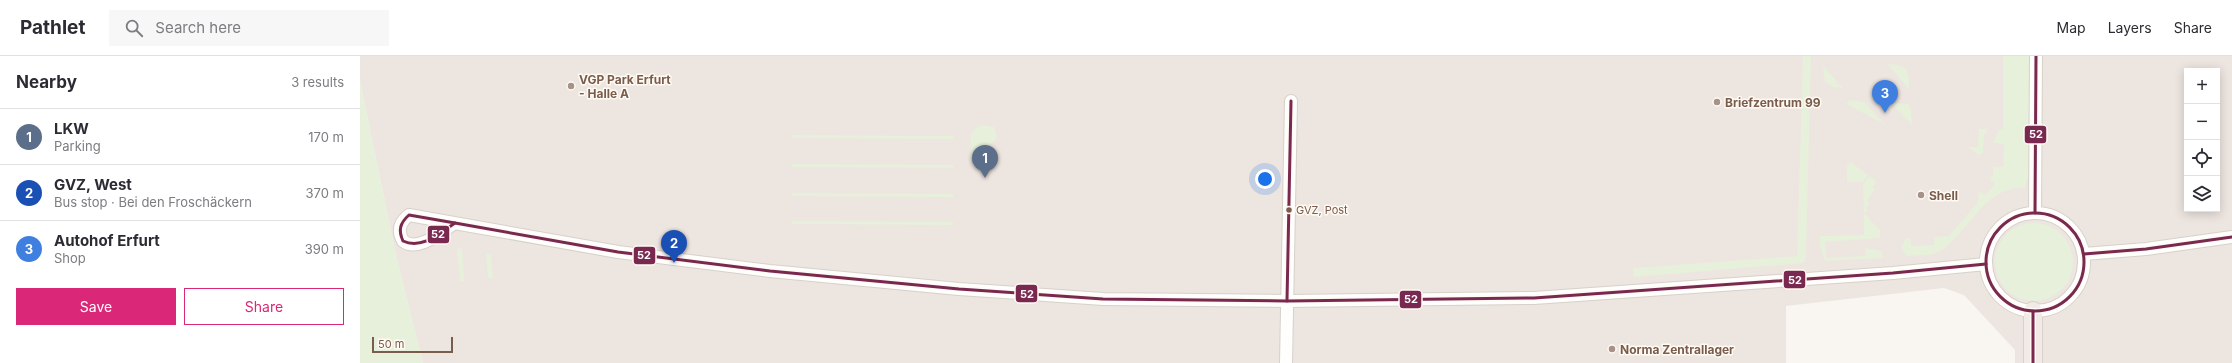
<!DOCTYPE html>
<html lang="en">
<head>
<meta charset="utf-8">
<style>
	body { margin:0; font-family:Inter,sans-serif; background:#f7f7f7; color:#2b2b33 }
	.controls { position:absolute; right:12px; top:12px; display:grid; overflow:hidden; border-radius:0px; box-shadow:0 2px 10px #0003 }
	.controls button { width:36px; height:36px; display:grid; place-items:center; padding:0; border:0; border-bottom:1px solid #e1e1e2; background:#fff; color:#2b2b33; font:20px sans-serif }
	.scale { position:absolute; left:12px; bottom:10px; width:81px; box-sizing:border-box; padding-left:4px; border:2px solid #7a5c4d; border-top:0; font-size:11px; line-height:14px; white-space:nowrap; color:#7a5c4d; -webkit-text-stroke:3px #fffaf3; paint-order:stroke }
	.you { position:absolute; left:905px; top:123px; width:14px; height:14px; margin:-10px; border:3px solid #fff; border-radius:50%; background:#1a73e8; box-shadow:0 0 0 6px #1a73e833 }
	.badge { display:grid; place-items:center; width:26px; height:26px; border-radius:50%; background:#db2777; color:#fff; font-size:13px; font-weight:700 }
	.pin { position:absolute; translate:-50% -33px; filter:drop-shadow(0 1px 2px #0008) }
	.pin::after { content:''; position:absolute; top:21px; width:14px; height:12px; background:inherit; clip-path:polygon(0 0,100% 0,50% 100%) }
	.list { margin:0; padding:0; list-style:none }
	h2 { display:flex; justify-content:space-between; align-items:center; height:52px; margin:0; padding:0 16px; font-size:17px }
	h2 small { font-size:13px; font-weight:400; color:#7c7c81 }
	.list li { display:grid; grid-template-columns:26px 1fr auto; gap:12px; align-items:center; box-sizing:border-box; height:56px; padding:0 16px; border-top:1px solid #e1e1e2 }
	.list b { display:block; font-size:15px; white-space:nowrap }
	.list p { margin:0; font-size:13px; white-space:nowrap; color:#7c7c81 }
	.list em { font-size:13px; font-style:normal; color:#7c7c81 }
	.actions { display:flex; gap:8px; padding:12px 16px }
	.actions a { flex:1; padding:9px 0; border:1px solid #db2777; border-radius:0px; text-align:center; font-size:14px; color:#db2777 }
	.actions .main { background:#db2777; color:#fff }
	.icon { flex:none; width:22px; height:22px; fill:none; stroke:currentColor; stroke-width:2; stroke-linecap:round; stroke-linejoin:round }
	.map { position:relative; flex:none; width:1872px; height:307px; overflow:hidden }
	header { display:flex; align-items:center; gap:24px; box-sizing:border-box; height:56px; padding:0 20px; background:#fff; border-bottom:1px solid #e1e1e2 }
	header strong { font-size:19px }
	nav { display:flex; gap:22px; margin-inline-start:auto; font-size:14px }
	.search { width:280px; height:36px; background:#f7f7f7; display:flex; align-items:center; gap:10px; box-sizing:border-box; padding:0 14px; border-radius:0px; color:#7c7c81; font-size:15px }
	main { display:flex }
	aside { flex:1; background:#fff }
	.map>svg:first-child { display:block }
	.industrial { fill:#ede5e0; fill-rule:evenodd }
	.green { fill:#e7f0db }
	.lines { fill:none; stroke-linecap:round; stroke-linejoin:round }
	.minor-casing { stroke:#d7d1cb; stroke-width:14 }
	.highway-casing { stroke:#dad1cc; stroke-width:20 }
	.minor { stroke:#fefefd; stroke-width:12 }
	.highway { stroke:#f2eae7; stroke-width:18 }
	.bus-1-casing { stroke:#fffaf3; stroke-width:6 }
	.bus-1 { stroke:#79294f; stroke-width:3 }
	.poi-dot { fill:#a69286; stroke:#fffaf3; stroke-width:1.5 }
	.bus-dot { fill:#7a5c4d; stroke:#fffaf3; stroke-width:1.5 }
	.labels { text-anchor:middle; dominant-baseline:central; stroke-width:3; stroke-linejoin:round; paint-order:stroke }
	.bus-label { font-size:11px; fill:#7a5c4d; stroke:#fffaf3; text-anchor:start }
	.poi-label { font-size:12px; font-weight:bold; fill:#7a5c4d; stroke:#fffaf3; text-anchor:start }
	.line-badge { stroke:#fffaf3; stroke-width:1.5 }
	.badge-label { font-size:11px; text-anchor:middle; font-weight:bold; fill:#fff }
</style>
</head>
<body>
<header>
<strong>Pathlet</strong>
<div class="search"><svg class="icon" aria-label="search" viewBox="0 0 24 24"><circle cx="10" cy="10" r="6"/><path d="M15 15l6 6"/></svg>Search here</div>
<nav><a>Map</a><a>Layers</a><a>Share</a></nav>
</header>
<main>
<aside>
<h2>Nearby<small>3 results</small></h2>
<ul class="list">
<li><span class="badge" style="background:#5c6f8a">1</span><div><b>LKW</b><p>Parking</p></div><em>170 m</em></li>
<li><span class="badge" style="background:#1a4fb4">2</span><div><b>GVZ, West</b><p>Bus stop · Bei den Froschäckern</p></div><em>370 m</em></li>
<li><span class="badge" style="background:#3f7fe0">3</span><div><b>Autohof Erfurt</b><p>Shop</p></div><em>390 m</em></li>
</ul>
<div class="actions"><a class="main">Save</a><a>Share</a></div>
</aside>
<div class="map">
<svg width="1872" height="307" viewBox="0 0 1872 307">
	<rect width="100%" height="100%" fill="#f9f5f0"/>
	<path class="industrial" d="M 0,0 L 1872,0 L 1872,307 L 1655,307 L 1655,294 L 1604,239 L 1584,232 L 1426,250 L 1426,307 L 63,307 L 36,199 L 0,25 ZM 1827,15 L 1857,15 L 1857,153 L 1827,153 Z"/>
	<g class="green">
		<path d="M 1443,0 L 1451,0 L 1446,201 L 1444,207 L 1274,221 L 1273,212 L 1437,200 Z"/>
		<path d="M 1643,0 L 1671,0 L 1669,117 L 1665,132 C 1624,130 1611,174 1582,194 C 1573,201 1557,199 1546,200 L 1541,191 L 1545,183 L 1551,182 L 1551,190 L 1574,189 L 1574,181 L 1589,180 L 1618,146 L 1619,134 L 1625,139 L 1635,128 L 1630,123 L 1633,118 L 1633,111 L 1643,111 L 1644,88 L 1633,87 L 1639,74 L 1643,74 Z"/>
		<path d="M 1527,8 C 1548,9 1549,13 1549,33 Z"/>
		<path d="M 1463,10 L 1483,32 L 1473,31 L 1465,26 Z"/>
		<path d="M 0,25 L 36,199 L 63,307 L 0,307 Z"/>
		<path d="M 1489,44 L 1504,46 L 1526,69 L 1486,48 Z"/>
		<path d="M 1531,47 L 1548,48 L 1551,54 L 1552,69 Z"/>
		<path d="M 624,69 L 634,71 L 637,80 L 636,84 L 610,101 L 611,77 L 619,70 Z"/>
		<path d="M 1619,73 L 1628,73 L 1624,80 L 1623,97 L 1619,99 L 1608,91 L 1618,91 Z"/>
		<path d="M 432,79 L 593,80 L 593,83 L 432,82 Z"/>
		<path d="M 1490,106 L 1508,119 L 1503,126 L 1487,126 L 1487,110 Z"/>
		<path d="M 432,108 L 593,109 L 593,112 L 432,111 Z"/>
		<path d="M 1510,120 L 1517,126 L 1512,131 L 1515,134 L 1507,144 L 1510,147 L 1506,153 L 1508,155 L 1504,156 L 1503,128 Z"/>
		<path d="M 432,137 L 593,138 L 593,141 L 432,140 Z"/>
		<path d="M 1504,157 L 1520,174 L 1520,182 L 1465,186 L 1466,202 L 1506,200 L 1505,192 L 1522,195 L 1523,202 L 1465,205 L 1460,190 L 1460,180 L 1504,179 Z"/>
		<path d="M 432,165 L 593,166 L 593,169 L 432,168 Z"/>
		<circle cx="1674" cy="206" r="39"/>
		<path d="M 102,192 L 104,225 L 100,225 L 97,193 Z"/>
		<path d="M 131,198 L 133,222 L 128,222 L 126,198 Z"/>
	</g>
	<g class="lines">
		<g class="minor-casing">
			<g id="minor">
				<path d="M 1675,157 L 1676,0"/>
				<circle cx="1675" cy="206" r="49"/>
				<path d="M 95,167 C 82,175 58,197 43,185 C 37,174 40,166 49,159 L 258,196 L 410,215 L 599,233 L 743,243 L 927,245 L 1174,242 L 1533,217 L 1626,208"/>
				<path d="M 1724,198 L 1786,193 L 1872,181"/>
				<path d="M 926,307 L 931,45"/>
			</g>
		</g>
		<g class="highway-casing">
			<path id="highway" d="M 1673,307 L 1673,255"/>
		</g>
		<use href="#minor" class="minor"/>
		<use href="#highway" class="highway"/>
		<g class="bus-1-casing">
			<g id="bus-1">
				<path d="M 1675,157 L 1676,0"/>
				<circle cx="1675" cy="206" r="49"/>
				<path d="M 49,159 L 95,167 C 80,177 62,194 43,185 C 38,174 40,167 49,159 Z"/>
				<path d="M 95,167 L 258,196 L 410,215 L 599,233 L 743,243 L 927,245 L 1174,242 L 1533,217 L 1626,208"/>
				<path d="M 1724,198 L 1786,193 L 1872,181"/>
				<path d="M 927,245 L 931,45"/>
				<path d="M 1673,255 L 1673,307"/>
			</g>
		</g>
		<use href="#bus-1" class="bus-1"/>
	</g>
	<g class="poi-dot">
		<circle cx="211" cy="30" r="4"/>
		<circle cx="1357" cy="46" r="4"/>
		<circle cx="1561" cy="139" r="4"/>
		<circle cx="1252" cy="293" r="4"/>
	</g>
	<circle class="bus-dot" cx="929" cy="154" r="3.5"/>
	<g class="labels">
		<g class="bus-label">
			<text x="936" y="154">GVZ, Post</text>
		</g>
		<g class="poi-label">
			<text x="219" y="23">VGP Park Erfurt<tspan x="219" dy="14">- Halle A</tspan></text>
			<text x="1365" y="46">Briefzentrum 99</text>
			<text x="1569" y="139">Shell</text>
			<text x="1260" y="293">Norma Zentrallager</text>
		</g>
	</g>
	<g class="line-badge">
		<rect x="1664" y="69" width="23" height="19" rx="4" fill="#79294f"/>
		<rect x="67" y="169" width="23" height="19" rx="4" fill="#79294f"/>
		<rect x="273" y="190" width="23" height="19" rx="4" fill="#79294f"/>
		<rect x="1423" y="214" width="23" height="19" rx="4" fill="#79294f"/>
		<rect x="655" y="228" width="23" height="19" rx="4" fill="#79294f"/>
		<rect x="1039" y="234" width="23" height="19" rx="4" fill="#79294f"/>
	</g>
	<g class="badge-label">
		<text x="1676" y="82">52</text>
		<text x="78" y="182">52</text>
		<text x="284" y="203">52</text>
		<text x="1435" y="228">52</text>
		<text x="667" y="242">52</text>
		<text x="1051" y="247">52</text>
	</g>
</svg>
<div class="controls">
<button>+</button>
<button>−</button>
<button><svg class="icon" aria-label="locate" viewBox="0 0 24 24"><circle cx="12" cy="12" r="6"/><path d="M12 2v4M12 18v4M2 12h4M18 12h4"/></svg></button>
<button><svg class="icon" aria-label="layers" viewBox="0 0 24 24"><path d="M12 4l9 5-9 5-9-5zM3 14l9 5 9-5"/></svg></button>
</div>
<div class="scale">50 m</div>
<div class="you"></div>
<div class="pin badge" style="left:625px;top:122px;background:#5c6f8a">1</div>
<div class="pin badge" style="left:314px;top:207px;background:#1a4fb4">2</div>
<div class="pin badge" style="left:1525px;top:57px;background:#3f7fe0">3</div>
</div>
</main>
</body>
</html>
